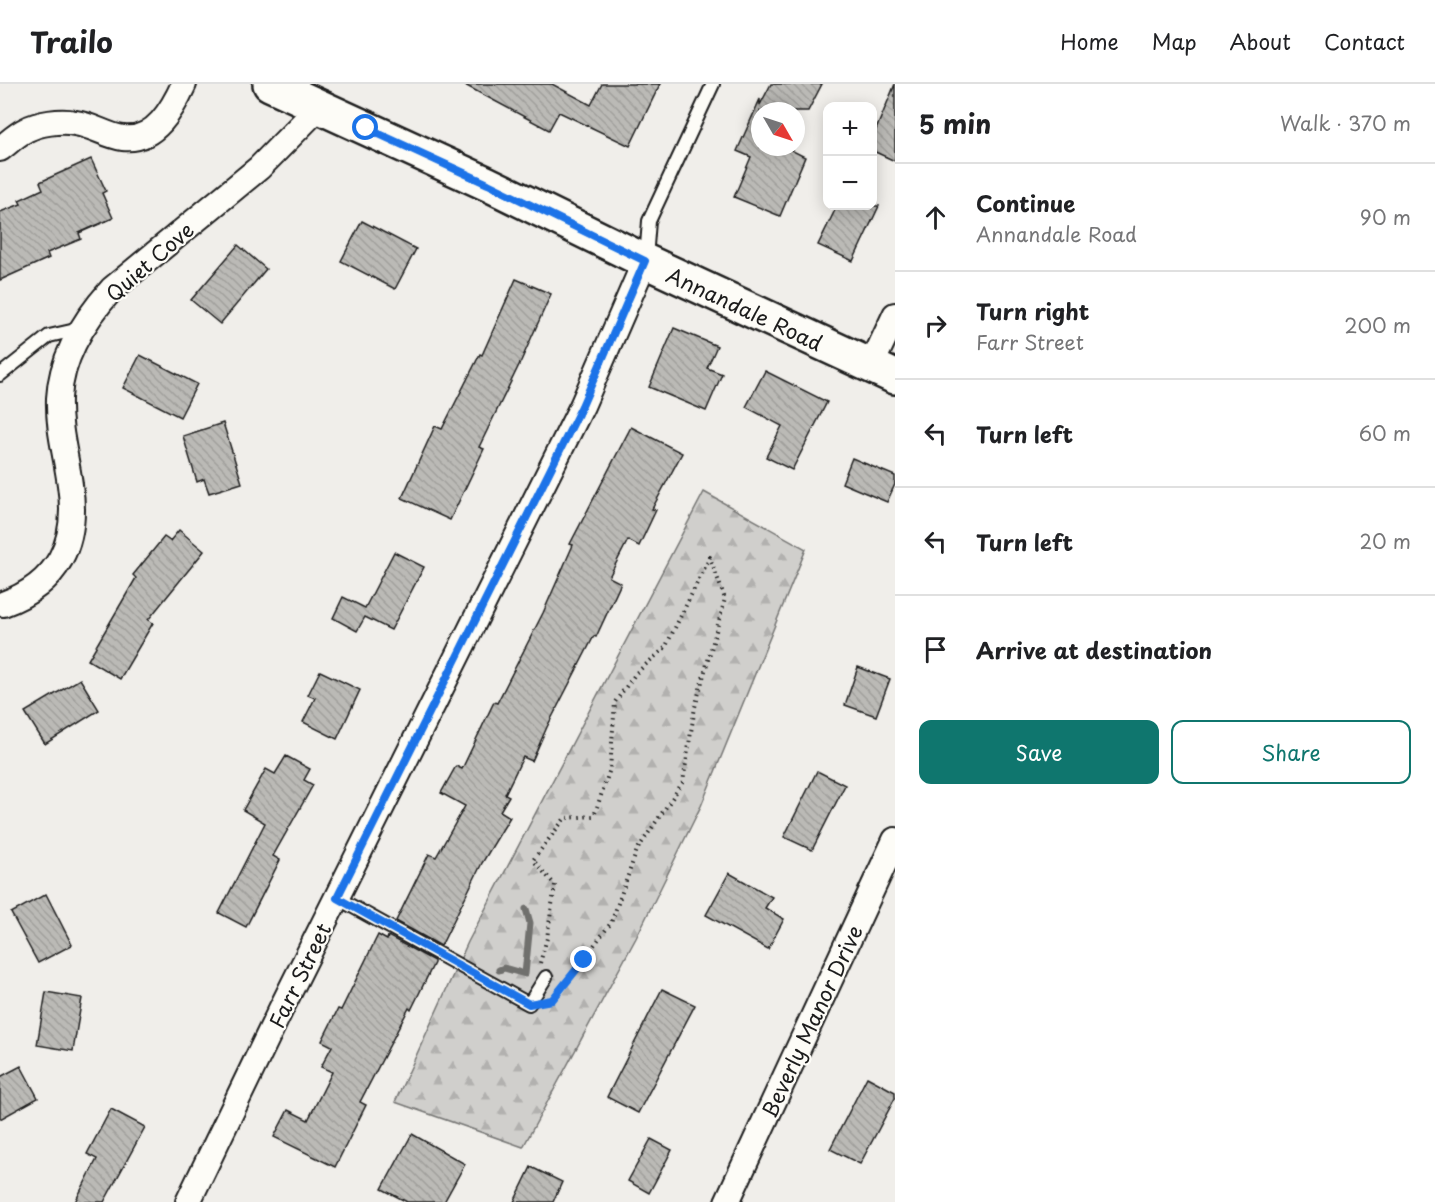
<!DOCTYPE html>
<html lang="en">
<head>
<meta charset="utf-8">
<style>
	body { margin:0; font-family:"Playpen Sans",sans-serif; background:#f6f6f6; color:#202124 }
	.controls { position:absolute; right:18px; top:18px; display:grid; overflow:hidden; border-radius:12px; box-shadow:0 3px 15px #0003 }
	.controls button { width:54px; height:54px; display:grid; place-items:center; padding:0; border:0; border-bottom:2px solid #e0e0e0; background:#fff; color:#202124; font:30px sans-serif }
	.compass { position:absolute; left:751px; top:18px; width:54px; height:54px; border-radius:50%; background:#fff; box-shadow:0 3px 15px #0003; rotate:129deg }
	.stop { position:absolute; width:18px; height:18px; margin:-14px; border:4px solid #1a73e8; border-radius:50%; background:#fff }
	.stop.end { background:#1a73e8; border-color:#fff; box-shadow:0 2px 6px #0008 }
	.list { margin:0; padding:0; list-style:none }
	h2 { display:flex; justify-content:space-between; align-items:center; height:78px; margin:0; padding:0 24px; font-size:26px }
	h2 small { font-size:20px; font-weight:400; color:#757577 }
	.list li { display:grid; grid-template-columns:39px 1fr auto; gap:18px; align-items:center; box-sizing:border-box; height:108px; padding:0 24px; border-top:2px solid #e0e0e0 }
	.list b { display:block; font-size:22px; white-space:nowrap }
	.list p { margin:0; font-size:20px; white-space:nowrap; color:#757577 }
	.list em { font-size:20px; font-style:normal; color:#757577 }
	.actions { display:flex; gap:12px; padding:18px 24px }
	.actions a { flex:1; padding:14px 0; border:2px solid #0f766e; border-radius:12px; text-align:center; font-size:21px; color:#0f766e }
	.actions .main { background:#0f766e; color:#fff }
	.icon { flex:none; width:33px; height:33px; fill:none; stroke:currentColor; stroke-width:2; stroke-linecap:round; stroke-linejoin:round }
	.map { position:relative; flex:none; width:895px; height:1118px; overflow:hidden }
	header { display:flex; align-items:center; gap:36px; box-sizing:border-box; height:84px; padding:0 30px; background:#fff; border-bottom:2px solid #e0e0e0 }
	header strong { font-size:28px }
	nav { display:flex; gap:33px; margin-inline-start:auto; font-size:21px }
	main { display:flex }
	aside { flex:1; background:#fff }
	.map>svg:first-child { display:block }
	.forest { fill:url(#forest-firs); stroke:#767674; stroke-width:1.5 }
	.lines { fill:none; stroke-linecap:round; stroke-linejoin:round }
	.stream { stroke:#706f6d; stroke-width:7 }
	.building { fill:url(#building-back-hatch); stroke:#1c1c1c; stroke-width:1.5 }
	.service-casing { stroke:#1c1c1c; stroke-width:16 }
	.minor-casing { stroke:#1c1c1c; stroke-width:28 }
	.primary-casing { stroke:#1c1c1c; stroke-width:38 }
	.path { stroke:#1c1c1c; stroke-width:4; stroke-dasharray:1.5 4.5; stroke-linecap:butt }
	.service { stroke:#fdfcf7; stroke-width:12 }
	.minor { stroke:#fdfcf7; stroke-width:24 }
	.primary { stroke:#fdfcf7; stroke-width:33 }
	.route { stroke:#1a73e8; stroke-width:8 }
	.labels { text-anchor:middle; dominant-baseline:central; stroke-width:4.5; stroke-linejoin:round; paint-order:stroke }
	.street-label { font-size:21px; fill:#1c1c1c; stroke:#fdfcf7 }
</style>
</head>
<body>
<header>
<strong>Trailo</strong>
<nav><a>Home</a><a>Map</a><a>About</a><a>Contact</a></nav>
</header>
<main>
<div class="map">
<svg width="895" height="1118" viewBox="0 0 895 1118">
	<defs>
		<pattern id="forest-firs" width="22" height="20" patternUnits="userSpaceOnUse" patternTransform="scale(1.5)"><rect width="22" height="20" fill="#d0cfcc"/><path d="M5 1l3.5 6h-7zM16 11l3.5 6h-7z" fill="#b2b1af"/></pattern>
		<pattern id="building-back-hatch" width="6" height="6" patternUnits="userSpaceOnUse" patternTransform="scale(1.5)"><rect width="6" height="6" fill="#bbbab6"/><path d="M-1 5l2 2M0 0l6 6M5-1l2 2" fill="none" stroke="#a09f9c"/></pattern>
	</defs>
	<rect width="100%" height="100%" fill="#f0eeea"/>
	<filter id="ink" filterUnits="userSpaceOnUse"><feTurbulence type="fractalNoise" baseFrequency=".0167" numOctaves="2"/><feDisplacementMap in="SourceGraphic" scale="12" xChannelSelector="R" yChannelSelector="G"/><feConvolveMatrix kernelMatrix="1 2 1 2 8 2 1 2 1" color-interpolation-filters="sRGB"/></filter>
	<g filter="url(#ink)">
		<path class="forest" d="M 704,408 L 806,465 L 701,722 L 636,854 L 523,1063 L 395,1018 L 468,858 Z"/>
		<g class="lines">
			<path class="stream" d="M 499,886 L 504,884 L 525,890 L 530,839 L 526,825"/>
		</g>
		<g class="building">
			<path d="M 463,0 L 552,0 L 591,21 L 602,0 L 660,0 L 630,62 L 559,28 L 549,46 Z"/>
			<path d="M 771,0 L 822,0 L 808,27 L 760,27 L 760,63 L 785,63 L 805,73 L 780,132 L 734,113 L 751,73 L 737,67 L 760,15 L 760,21 Z"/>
			<path d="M 895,0 L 895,77 L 873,67 L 873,53 Z"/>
			<path d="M 91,75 L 106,107 L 102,109 L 113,134 L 79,149 L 81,155 L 47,169 L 49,174 L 0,196 L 0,128 L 21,120 L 19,116 L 43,105 L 40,98 Z"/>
			<path d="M 837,122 L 879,122 L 853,177 L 818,161 Z"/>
			<path d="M 362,137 L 416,165 L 395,205 L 341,177 Z"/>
			<path d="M 238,161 L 266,185 L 220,240 L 191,216 Z"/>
			<path d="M 516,195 L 551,210 L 521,277 L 479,363 L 484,365 L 450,436 L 402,414 L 435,342 L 442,345 L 480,270 L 482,271 Z"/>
			<path d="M 674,244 L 717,262 L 707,284 L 722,290 L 706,327 L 649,303 Z"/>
			<path d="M 140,271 L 197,300 L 180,333 L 123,304 Z"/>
			<path d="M 765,287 L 827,318 L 792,386 L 766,373 L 782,342 L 746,323 Z"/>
			<path d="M 223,339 L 242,399 L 209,409 L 204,395 L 197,398 L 183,352 Z"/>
			<path d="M 631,343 L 682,369 L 652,425 L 656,426 L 639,462 L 628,456 L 609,493 L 621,499 L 596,553 L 594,552 L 547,643 L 532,677 L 523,673 L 505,710 L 509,712 L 500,727 L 510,733 L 482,779 L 441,862 L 396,837 L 429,770 L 436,773 L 465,722 L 441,709 L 456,682 L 462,685 L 494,618 L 497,619 L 543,529 L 573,461 L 570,460 Z"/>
			<path d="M 852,374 L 895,392 L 895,400 L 887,418 L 842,399 Z"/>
			<path d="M 179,446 L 204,467 L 148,536 L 153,539 L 120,595 L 88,576 L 136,494 L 133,491 L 164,453 L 170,457 Z"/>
			<path d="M 394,468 L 424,483 L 391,546 L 365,533 L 357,547 L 333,534 L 343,513 L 365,524 Z"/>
			<path d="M 858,583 L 890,595 L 876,632 L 845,621 Z"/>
			<path d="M 320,587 L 360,606 L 337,655 L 303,638 L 315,614 L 308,611 Z"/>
			<path d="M 80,595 L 99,626 L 45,660 L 25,628 Z"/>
			<path d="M 286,672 L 310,685 L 304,696 L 313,701 L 273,772 L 280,776 L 246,843 L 219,829 L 265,739 L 243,726 L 266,685 L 275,690 Z"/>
			<path d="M 817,687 L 845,701 L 812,766 L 784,753 Z"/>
			<path d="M 729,789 L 772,813 L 765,824 L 784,835 L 768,865 L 706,831 Z"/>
			<path d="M 46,810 L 72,861 L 38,879 L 11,829 Z"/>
			<path d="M 378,851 L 387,856 L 388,852 L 434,877 L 434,879 L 411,926 L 409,924 L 360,1018 L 366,1021 L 335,1083 L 274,1053 L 288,1026 L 308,1036 L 332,988 L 321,983 L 332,962 L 322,957 L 338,925 L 341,926 Z"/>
			<path d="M 662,905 L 695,921 L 638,1029 L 607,1013 Z"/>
			<path d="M 46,908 L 82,914 L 73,967 L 37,961 Z"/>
			<path d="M 21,982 L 38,1014 L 0,1035 L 0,993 Z"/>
			<path d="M 867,993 L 895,1008 L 895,1014 L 860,1080 L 830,1065 Z"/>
			<path d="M 111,1025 L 145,1043 L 104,1118 L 75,1118 L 97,1075 L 87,1070 Z"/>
			<path d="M 412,1050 L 465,1080 L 444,1118 L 407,1118 L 382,1105 Z"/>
			<path d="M 651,1055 L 672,1066 L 649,1109 L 628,1097 Z"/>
			<path d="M 531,1083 L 562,1098 L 553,1118 L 514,1118 Z"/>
		</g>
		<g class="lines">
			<g class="service-casing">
				<g id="service">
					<path d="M 646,174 L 649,137 L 713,0"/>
					<path d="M 0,291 L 49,252 L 80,245"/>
					<path d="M 337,814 L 529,920 L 546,893"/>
				</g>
			</g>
			<g class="minor-casing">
				<g id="minor">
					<path d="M 0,65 C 8,59 17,50 26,46 C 38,39 61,36 75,39 C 92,41 107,52 123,54 C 155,58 173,24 184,0"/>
					<path d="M 871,282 L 895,231"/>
					<path d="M 3,520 C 58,500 79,459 70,401 C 66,370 58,347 59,314 C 61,272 85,235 112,205 L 259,84 L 319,23"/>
					<path d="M 188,1118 L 281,925 L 582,322 L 645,177"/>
					<path d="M 727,1118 L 895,756"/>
				</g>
			</g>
			<g class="primary-casing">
				<path id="primary" d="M 270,0 L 488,100 L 645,177 L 895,293"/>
			</g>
			<path class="path" d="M 540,879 L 547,854 L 555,801 L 533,776 L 565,734 L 594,732 L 610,685 L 615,618 L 636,589 L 665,564 L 710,473 L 725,515 L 695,623 L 683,698 L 637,766 L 611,839 L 560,906"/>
			<use href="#service" class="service"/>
			<use href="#minor" class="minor"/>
			<use href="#primary" class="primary"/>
		</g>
	</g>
	<g class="lines" filter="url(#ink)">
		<path class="route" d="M 366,44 L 488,100 L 645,177 L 582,322 L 337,814 L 529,920 L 552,916 L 584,876"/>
	</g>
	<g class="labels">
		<g class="street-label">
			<text transform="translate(149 177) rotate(-41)">Quiet Cove</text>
			<text transform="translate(745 224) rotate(25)">Annandale Road</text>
			<text transform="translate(299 891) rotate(-64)">Farr Street</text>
			<text transform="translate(811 937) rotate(-65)">Beverly Manor Drive</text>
		</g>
	</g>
</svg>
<div class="controls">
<button>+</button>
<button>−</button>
</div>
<svg class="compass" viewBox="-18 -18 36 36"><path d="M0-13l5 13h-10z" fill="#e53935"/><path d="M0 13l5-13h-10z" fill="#757577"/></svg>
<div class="stop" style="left:366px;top:44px"></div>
<div class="stop end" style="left:584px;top:876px"></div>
</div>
<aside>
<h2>5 min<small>Walk · 370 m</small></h2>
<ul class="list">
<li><svg class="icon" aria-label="ahead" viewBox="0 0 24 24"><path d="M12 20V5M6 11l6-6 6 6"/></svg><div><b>Continue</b><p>Annandale Road</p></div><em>90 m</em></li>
<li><svg class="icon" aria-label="right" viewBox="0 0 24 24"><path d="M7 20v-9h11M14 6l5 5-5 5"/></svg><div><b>Turn right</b><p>Farr Street</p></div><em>200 m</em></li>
<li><svg class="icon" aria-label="left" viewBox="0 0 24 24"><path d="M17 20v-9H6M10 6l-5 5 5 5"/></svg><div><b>Turn left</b></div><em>60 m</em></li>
<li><svg class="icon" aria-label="left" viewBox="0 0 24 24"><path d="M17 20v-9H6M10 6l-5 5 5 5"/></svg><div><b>Turn left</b></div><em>20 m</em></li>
<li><svg class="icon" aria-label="arrive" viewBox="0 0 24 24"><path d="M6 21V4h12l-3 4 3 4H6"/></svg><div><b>Arrive at destination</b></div></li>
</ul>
<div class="actions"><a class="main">Save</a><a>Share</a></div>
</aside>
</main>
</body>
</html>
